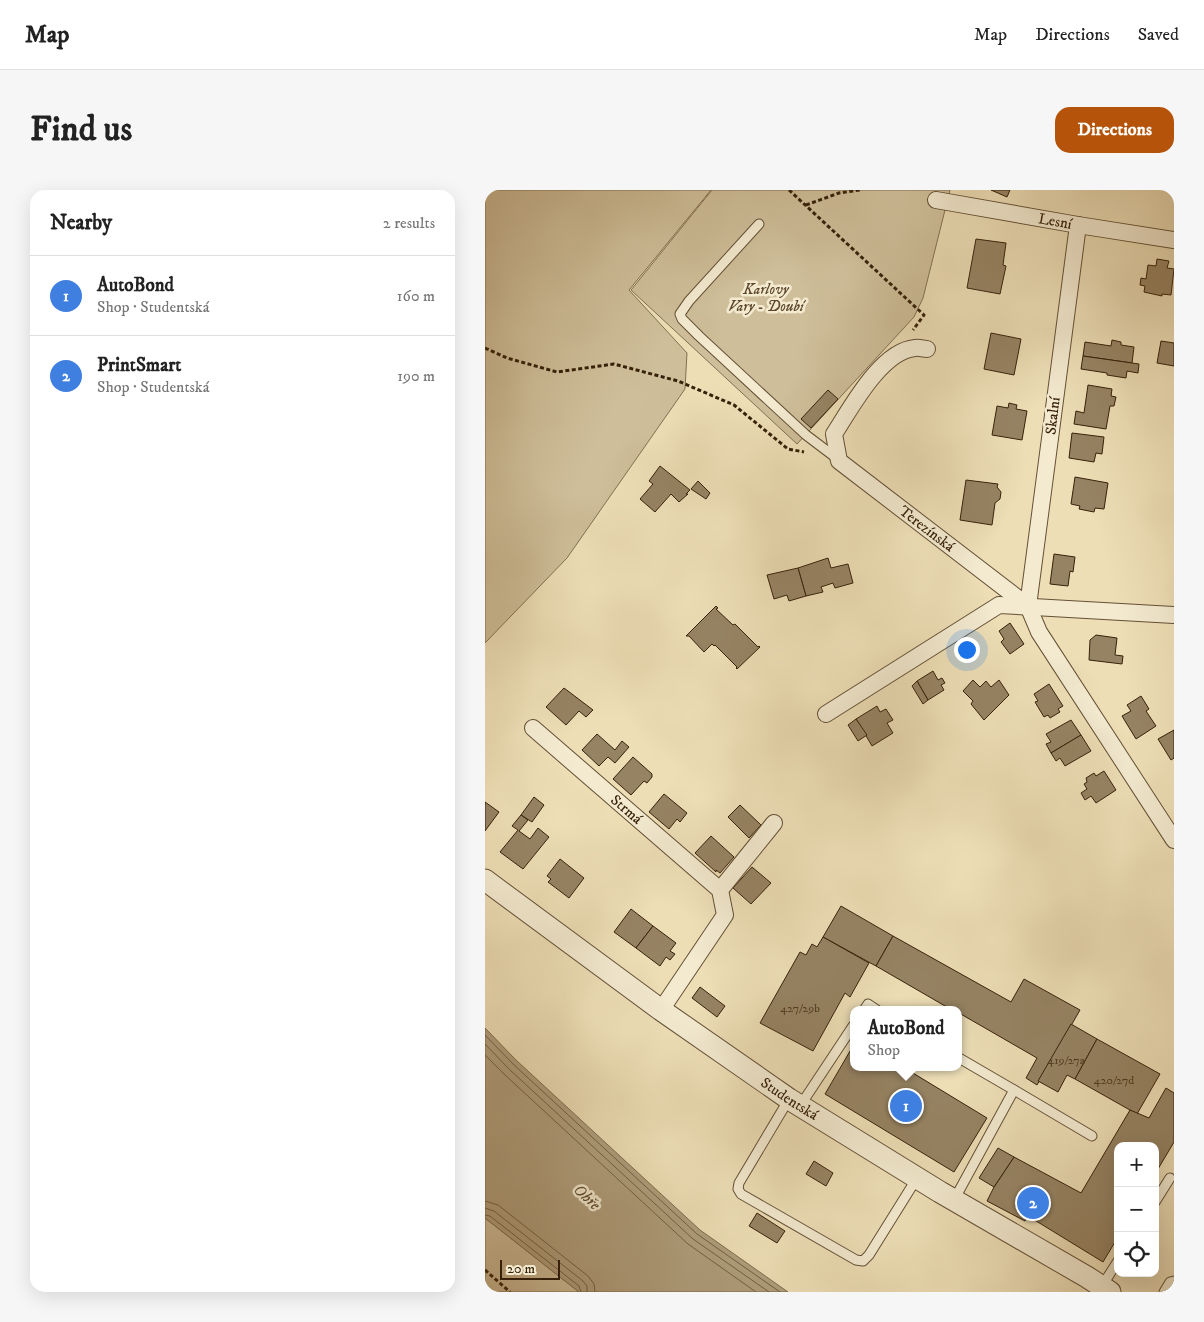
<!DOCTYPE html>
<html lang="en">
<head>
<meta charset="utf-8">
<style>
	body { margin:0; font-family:"IM FELL DW Pica",serif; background:#f6f6f6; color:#222 }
	.controls { position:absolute; right:15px; bottom:15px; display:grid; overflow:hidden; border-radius:10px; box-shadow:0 5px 20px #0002 }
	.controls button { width:45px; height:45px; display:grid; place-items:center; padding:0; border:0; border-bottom:1px solid #e0e0e0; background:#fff; color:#222; font:25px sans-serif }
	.scale { position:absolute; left:15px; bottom:12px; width:60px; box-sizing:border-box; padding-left:5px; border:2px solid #37210a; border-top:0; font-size:14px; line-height:18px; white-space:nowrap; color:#37210a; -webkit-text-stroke:4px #f3ead0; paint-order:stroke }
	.you { position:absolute; left:481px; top:459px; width:18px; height:18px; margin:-12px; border:4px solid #fff; border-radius:50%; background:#1a73e8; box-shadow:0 0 0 8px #1a73e833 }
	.badge { display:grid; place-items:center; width:32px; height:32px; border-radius:50%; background:#b45309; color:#fff; font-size:16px; font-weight:700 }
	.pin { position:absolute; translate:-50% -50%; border:2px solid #fff; box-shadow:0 1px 5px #0006 }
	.popup { position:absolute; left:365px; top:816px; width:112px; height:65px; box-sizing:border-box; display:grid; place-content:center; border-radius:10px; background:#fff; filter:drop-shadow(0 1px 4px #0005); font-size:16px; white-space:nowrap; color:#767676 }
	.popup b { font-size:19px; color:#222 }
	.popup::after { content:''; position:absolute; left:50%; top:100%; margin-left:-10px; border:10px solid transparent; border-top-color:#fff }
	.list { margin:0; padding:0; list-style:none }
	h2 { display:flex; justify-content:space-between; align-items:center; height:65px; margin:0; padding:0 20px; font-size:21px }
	h2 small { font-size:16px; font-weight:400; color:#767676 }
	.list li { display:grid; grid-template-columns:32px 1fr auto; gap:15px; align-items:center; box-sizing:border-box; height:80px; padding:0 20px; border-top:1px solid #e0e0e0 }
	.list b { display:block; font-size:19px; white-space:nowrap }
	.list p { margin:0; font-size:16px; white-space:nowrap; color:#767676 }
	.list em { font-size:16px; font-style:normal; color:#767676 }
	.icon { flex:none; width:28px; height:28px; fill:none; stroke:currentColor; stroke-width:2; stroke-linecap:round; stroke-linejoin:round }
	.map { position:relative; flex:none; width:689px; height:1102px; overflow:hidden; border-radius:15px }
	header { display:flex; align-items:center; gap:30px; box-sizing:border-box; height:70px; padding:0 25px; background:#fff; border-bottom:1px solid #e0e0e0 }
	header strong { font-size:24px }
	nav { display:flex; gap:28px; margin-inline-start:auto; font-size:18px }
	.intro { display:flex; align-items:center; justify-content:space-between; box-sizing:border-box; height:120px; padding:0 30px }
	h1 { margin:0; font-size:35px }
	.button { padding:12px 22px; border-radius:15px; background:#b45309; color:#fff; font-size:18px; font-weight:700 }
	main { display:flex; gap:30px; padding:0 30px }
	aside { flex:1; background:#fff; border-radius:15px; box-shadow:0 5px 20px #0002 }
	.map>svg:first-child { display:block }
	.green { fill:#cebe99; stroke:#827052 }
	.water { fill:#af9e7c; stroke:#7f6c4e }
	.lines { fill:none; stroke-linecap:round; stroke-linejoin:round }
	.shore { stroke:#736043; stroke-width:1 }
	.building { fill:#968363; stroke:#37210a }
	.service-casing { stroke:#645035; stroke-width:11 }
	.minor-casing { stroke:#645035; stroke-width:18 }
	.tertiary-casing { stroke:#645035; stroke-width:23 }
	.path { stroke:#37210a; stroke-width:3; stroke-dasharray:4 2.5; stroke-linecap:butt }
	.service { stroke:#f3ead0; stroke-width:9 }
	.minor { stroke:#f3ead0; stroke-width:16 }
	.tertiary { stroke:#f3ead0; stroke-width:21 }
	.labels { text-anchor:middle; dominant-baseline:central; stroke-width:5; stroke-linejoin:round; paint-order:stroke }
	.number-label { font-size:12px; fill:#4f3a20 }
	.street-label { font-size:15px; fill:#37210a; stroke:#f3ead0 }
	.park-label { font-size:15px; font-style:italic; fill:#5d482e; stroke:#f3ead0 }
	.water-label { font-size:16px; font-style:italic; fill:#614d32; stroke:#f3ead0 }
</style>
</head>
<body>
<header>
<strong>Map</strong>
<nav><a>Map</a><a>Directions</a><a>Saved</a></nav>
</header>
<div class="intro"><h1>Find us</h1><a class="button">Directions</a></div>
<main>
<aside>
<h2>Nearby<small>2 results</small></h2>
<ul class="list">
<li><span class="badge" style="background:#3f7fe0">1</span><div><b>AutoBond</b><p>Shop · Studentská</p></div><em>160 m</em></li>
<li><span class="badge" style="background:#3f7fe0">2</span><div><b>PrintSmart</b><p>Shop · Studentská</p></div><em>190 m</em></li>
</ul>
</aside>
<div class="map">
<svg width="689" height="1102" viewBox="0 0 689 1102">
	<rect width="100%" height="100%" fill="#eddeb6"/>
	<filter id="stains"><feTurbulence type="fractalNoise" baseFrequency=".004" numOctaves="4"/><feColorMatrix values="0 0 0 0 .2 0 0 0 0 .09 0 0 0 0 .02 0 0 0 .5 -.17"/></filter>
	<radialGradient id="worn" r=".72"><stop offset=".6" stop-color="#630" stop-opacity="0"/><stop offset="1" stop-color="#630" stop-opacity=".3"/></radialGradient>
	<g class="green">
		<path d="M 0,0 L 226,0 L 144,100 L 202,163 L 200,199 L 82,368 L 0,453 Z"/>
		<path d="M 227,0 L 465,0 L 438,108 L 429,127 L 312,254 L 146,100 Z"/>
		<path d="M 0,1028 L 94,1102 L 0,1102 Z"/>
	</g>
	<path class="water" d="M 0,838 L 31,870 L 215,1040 L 303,1102 L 94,1102 L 0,1028 Z"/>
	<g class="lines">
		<g class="shore">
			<path d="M 0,845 L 28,874 L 212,1044 L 295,1102"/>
			<path d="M 0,854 L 24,879 L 208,1049 L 284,1102"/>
			<path d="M 0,865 L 19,884 L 203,1054 L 271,1102"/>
			<path d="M 0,1011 L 13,1015 L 103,1086 L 109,1094 L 110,1102"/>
			<path d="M 0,1018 L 9,1021 L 98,1091 L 102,1096 L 102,1102"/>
			<path d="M 0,1025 L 5,1026 L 94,1096 L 96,1102"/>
		</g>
	</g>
	<g class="building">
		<path d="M 506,0 L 525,0 L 522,7 Z"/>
		<path d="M 491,49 L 521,53 L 518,75 L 521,76 L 515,104 L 482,98 Z"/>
		<path d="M 672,69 L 684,71 L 682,78 L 689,79 L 686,105 L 677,104 L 677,106 L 659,102 L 660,96 L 655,95 L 656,88 L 661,89 L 663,75 L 671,76 Z"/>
		<path d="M 506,143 L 536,149 L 529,185 L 499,179 Z"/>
		<path d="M 627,150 L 636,152 L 636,155 L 649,157 L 647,173 L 598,166 L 600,152 L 626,156 Z"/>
		<path d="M 676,151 L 689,153 L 689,176 L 672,173 Z"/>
		<path d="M 598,166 L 654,174 L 653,183 L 642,181 L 641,188 L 622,185 L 622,183 L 596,179 Z"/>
		<path d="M 603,195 L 627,199 L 626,206 L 631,207 L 629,216 L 625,216 L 621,239 L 589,234 L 591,221 L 599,223 Z"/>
		<path d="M 343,200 L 353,209 L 326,238 L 316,229 Z"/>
		<path d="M 524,213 L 532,215 L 531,219 L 542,221 L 537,250 L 507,245 L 512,216 L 523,218 Z"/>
		<path d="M 587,243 L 619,247 L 617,264 L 611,263 L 609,272 L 584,268 Z"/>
		<path d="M 175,276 L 205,300 L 201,304 L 203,304 L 194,312 L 186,304 L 170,322 L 155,309 L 168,294 L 164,291 Z"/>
		<path d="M 590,287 L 623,293 L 619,319 L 610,318 L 609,322 L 594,319 L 595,316 L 586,314 Z"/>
		<path d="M 481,290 L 513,294 L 512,297 L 516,302 L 515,309 L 510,313 L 507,335 L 475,330 Z"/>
		<path d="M 213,291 L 225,303 L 221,309 L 206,299 Z"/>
		<path d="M 569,364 L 590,367 L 588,382 L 585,381 L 583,396 L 565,394 Z"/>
		<path d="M 343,368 L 346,378 L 363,374 L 368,393 L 350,398 L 348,393 L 336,397 L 338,402 L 321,406 L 313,378 Z"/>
		<path d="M 313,378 L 321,406 L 304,411 L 302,405 L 289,409 L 282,385 Z"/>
		<path d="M 231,416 L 233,418 L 231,419 L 248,435 L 250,434 L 273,457 L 274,456 L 275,457 L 252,479 L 251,478 L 252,477 L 230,455 L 229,456 L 227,454 L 219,462 L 204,446 L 201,446 Z"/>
		<path d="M 525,433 L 539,454 L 525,464 L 516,452 L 519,449 L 514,441 Z"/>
		<path d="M 611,445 L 632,448 L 630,465 L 638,466 L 637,474 L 604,470 L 605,450 Z"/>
		<path d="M 448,481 L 453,490 L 457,488 L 460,493 L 456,495 L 459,500 L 443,510 L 432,491 Z"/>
		<path d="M 488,490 L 495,497 L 501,491 L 506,497 L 514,490 L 524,505 L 499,530 L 486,514 L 488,511 L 478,501 Z"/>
		<path d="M 432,491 L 443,510 L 438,514 L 427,496 Z"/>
		<path d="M 564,494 L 578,516 L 573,519 L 575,522 L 565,528 L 563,525 L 559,527 L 550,512 L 553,511 L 549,504 Z"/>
		<path d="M 79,498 L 108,520 L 101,527 L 94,521 L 81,535 L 61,517 Z"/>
		<path d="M 656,506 L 664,519 L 661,521 L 671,536 L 651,549 L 637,526 L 646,521 L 642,515 Z"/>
		<path d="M 392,516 L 395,522 L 401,519 L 408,530 L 402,533 L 408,543 L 387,556 L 371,529 Z"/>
		<path d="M 371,529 L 382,545 L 373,551 L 363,535 Z"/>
		<path d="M 586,530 L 596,545 L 566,563 L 561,554 L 566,552 L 561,544 Z"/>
		<path d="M 689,540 L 689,568 L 686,570 L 673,549 Z"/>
		<path d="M 112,544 L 130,560 L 137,551 L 144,557 L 130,573 L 123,567 L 114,576 L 97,560 Z"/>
		<path d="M 596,545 L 606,561 L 580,576 L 575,568 L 571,571 L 566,563 Z"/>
		<path d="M 148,567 L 167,584 L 167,587 L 162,593 L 159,591 L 146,605 L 128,589 Z"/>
		<path d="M 619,581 L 631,600 L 611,613 L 606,606 L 600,610 L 596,603 L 602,599 L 599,594 L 602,592 L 601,588 L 609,583 L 611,586 Z"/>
		<path d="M 179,604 L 202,623 L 195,632 L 192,629 L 184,639 L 164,622 Z"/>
		<path d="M 49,607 L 59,615 L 47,632 L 36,625 Z"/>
		<path d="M 0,612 L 14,622 L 0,641 Z"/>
		<path d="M 255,615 L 276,635 L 264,648 L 243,627 Z"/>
		<path d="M 36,625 L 43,630 L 34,641 L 45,649 L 53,638 L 64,647 L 38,679 L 15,662 L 33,640 L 27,636 Z"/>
		<path d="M 226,646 L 249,667 L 235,683 L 231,680 L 231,682 L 210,663 Z"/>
		<path d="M 75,669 L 99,688 L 84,708 L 63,692 L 66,689 L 62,686 Z"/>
		<path d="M 267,677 L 286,693 L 266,714 L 248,698 Z"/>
		<path d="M 356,716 L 408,746 L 391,776 L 338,747 Z"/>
		<path d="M 146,719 L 168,736 L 151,758 L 129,742 Z"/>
		<path d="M 168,736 L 191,753 L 185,761 L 190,764 L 185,770 L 181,767 L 175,776 L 151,758 Z"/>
		<path d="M 408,746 L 526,812 L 539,789 L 595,820 L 552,895 L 541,888 L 552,868 L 474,823 L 474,820 L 467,820 L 391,776 Z"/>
		<path d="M 338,747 L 384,773 L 365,807 L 360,803 L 328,861 L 275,833 L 315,762 L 321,765 L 327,754 L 332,757 Z"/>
		<path d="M 215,797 L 240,816 L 232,827 L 207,808 Z"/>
		<path d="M 586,834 L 612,849 L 590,889 L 582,885 L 573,902 L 553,891 Z"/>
		<path d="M 612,849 L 675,884 L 652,924 L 590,889 Z"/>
		<path d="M 368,856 L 368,877 L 418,877 L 502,928 L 469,982 L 340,904 Z"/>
		<path d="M 681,898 L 689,903 L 689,952 L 670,984 L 670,956 L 633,956 L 633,1047 L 618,1072 L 543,1026 L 540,1031 L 502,1011 L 509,997 L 529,967 L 596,1003 L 645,920 L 664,928 Z"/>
		<path d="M 513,958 L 529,967 L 509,997 L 494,988 Z"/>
		<path d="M 329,971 L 348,983 L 341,996 L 321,984 Z"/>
		<path d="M 272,1023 L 300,1041 L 292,1053 L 264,1036 Z"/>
	</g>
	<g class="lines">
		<g class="service-casing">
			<g id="service">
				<path d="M 274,34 L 204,111 L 195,124 L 197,129 L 214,146 L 321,245 L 354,270"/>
				<path d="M 379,820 L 383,814 L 392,820"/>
				<path d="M 529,900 L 607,946"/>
				<path d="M 304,909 L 254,993 L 253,999 L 256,1004 L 371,1070 L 378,1071 L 384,1065 L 432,988"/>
				<path d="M 315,916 L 368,836"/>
				<path d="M 469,1010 L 529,900 L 474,868"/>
				<path d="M 670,1012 L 685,988"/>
				<path d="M 617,1096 L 633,1071"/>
				<path d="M 679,1102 L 685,1092 L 689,1091"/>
			</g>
		</g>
		<g class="minor-casing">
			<g id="minor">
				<path id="s1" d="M 451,10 L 593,35 L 689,50"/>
				<path d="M 593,35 L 543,416 L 554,442 L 689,650"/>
				<path id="s2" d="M 442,159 C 438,159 434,157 430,158 C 396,161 366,218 349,244 L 354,271 L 543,416"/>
				<path d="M 341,524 L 514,415 L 689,425"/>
				<path id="s3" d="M 48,538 L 235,700 L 240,725 L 176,820"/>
				<path d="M 235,700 L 289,633"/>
			</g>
		</g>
		<g class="tertiary-casing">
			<g id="tertiary">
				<path id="s4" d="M 0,690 L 176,820 L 304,909 L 455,1002 L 602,1087 L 625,1102"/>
			</g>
		</g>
		<g class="path">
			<path d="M 304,0 L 439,125 L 428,140"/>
			<path d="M 321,15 L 354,3 L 375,0"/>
			<path d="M 0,158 L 22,168 L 72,182 L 129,174 L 193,191 L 249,215 L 303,259 L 319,262"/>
			<path d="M 0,1080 L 25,1102"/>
		</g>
		<use href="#service" class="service"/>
		<use href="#minor" class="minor"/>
		<use href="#tertiary" class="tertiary"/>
	</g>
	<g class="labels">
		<g class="number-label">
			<text x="315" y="818">427/29b</text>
			<text x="581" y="870">419/27a</text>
			<text x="629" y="890">420/27d</text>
		</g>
		<g class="street-label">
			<text stroke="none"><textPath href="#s1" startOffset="121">Lesní</textPath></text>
			<text transform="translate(568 226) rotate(-83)">Skalní</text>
			<text stroke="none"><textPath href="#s2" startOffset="272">Terezínská</textPath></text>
			<text stroke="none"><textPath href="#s3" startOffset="124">Strmá</textPath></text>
			<text stroke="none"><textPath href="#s4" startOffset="375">Studentská</textPath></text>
		</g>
		<g class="park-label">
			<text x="281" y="99">Karlovy<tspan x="281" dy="17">Vary - Doubí</tspan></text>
		</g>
		<g class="water-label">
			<text transform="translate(102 1007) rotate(43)">Ohře</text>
		</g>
	</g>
	<rect width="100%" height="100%" filter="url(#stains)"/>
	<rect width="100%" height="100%" fill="url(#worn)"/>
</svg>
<div class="controls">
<button>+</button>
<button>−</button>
<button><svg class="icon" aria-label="locate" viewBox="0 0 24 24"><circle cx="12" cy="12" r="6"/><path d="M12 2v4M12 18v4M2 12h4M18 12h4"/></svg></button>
</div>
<div class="scale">20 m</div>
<div class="you"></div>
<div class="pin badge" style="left:421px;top:916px;background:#3f7fe0">1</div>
<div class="popup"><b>AutoBond</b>Shop</div>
<div class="pin badge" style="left:548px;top:1013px;background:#3f7fe0">2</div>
</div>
</main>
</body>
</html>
